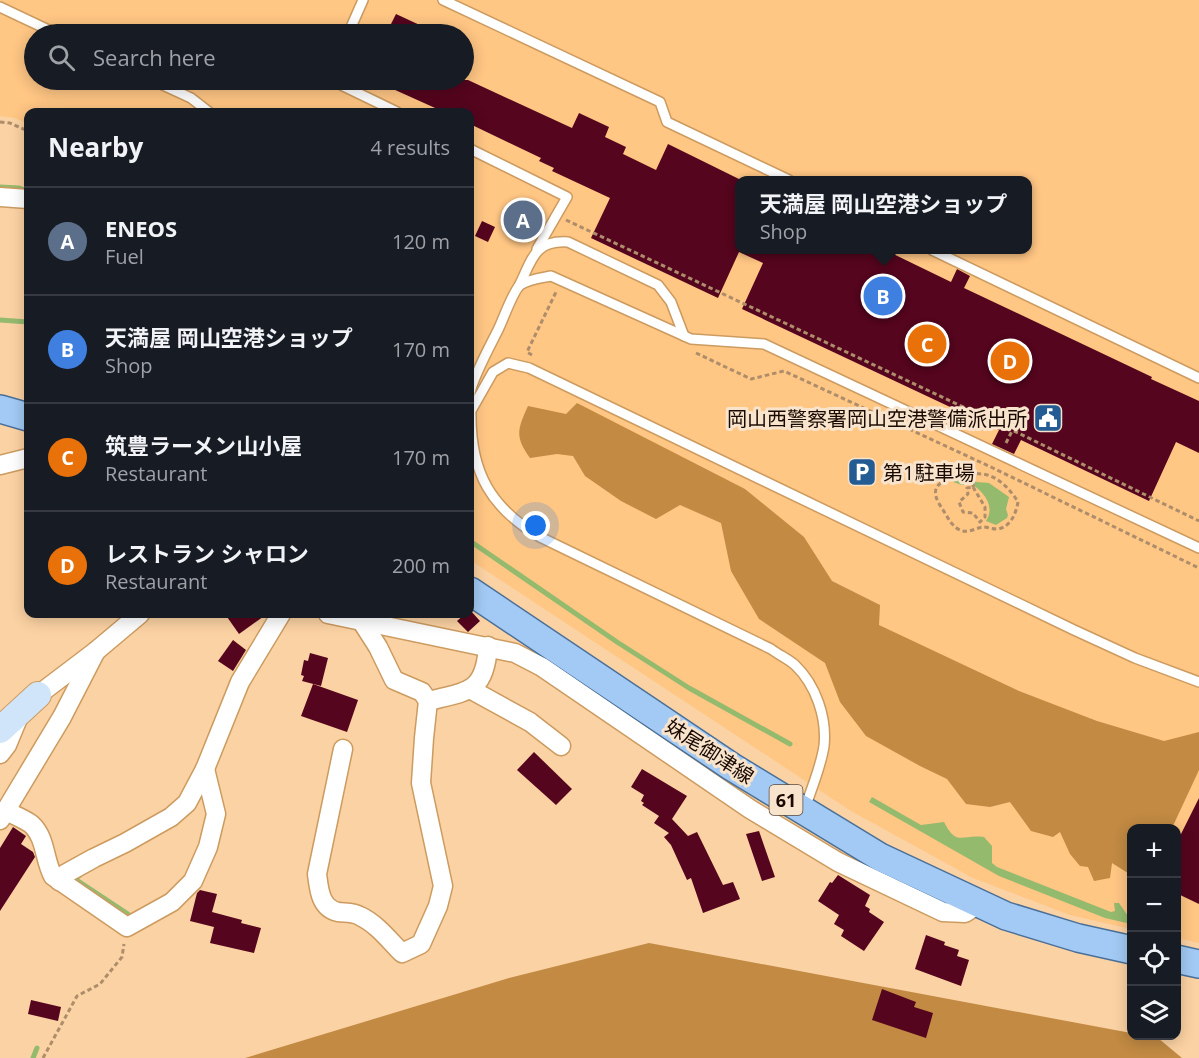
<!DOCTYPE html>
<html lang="en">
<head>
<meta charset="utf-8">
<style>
	body { margin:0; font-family:"Open Sans","Noto Sans JP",sans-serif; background:#242831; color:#f1f3f6 }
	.controls { position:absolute; right:18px; bottom:18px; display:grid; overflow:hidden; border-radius:12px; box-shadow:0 3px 15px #0003 }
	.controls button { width:54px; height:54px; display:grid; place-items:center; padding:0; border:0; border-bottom:2px solid #363941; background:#171b24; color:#f1f3f6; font:30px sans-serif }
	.you { position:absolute; left:536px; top:526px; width:21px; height:21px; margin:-15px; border:4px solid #fff; border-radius:50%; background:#1a73e8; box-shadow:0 0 0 9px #1a73e833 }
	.badge { display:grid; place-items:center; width:39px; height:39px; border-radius:50%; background:#1a73e8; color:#fff; font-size:20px; font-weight:700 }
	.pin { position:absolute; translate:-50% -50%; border:3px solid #fff; box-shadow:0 2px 6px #0006 }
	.popup { position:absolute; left:735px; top:176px; width:297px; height:78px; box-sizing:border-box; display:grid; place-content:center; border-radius:12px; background:#171b24; filter:drop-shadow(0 2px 4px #0005); font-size:20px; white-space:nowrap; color:#9ea1a6 }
	.popup b { font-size:22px; color:#f1f3f6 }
	.popup::after { content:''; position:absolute; left:50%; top:100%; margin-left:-12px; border:12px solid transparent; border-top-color:#171b24 }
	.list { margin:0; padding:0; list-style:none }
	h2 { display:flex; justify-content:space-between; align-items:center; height:78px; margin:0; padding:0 24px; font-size:26px }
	h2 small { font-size:20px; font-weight:400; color:#9ea1a6 }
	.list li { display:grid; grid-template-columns:39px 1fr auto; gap:18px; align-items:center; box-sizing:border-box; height:108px; padding:0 24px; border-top:2px solid #363941 }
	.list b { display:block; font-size:22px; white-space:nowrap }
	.list p { margin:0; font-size:20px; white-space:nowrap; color:#9ea1a6 }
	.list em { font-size:20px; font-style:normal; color:#9ea1a6 }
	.icon { flex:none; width:33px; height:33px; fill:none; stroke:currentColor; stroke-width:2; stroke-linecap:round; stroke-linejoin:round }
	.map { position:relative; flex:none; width:1199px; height:1058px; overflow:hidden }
	.search { position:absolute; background:#171b24; box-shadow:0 3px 15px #0003; left:24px; top:24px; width:450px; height:66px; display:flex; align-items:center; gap:15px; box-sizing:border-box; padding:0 21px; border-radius:33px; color:#9ea1a6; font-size:22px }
	.panel { position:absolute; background:#171b24; box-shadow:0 3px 15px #0003; left:24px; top:108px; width:450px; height:510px; border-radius:12px }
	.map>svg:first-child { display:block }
	.built { fill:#ffc684; fill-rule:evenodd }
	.forest { fill:#c28a43 }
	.water { fill:#94ba6e }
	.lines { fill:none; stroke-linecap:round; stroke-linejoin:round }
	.stream { stroke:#94ba6e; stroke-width:5 }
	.building { fill:#55051e }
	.lane-casing { stroke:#cc9b60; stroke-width:12 }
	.street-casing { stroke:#cc9b60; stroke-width:21 }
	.secondary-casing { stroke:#cc9b60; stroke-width:28 }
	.primary-casing { stroke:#4a7099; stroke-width:30 }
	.path { stroke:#ae8d6b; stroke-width:3; stroke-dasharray:4.5 3; stroke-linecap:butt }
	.lane { stroke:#fff; stroke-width:9 }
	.street { stroke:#fff; stroke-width:18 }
	.secondary { stroke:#d0e5f9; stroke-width:26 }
	.primary { stroke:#a2caf4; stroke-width:27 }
	.labels { text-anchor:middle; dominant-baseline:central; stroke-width:6; stroke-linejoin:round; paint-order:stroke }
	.shield { fill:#f8e3cc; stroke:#5d4a3d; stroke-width:1.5 }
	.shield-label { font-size:18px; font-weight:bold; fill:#1a0900 }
	.poi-label { font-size:20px; fill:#1a0900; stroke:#f8e3cc; text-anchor:end }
	.street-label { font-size:20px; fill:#1a0900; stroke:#f8e3cc }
</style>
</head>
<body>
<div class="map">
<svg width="1199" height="1058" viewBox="0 0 1199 1058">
	<rect width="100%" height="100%" fill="#fbd2a3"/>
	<path class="built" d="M 0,0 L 1199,0 L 1199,943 L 1177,938 L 1176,828 L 1132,828 L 1131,929 L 1070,915 L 973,878 L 851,811 L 470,560 L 470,112 L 28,112 L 28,124 L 15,118 L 0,116 ZM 34,34 L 464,34 L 464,80 L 34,80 ZM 739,180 L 1027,180 L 1027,250 L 739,250 Z"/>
	<g class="forest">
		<path d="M 577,403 L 745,489 L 804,537 L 832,581 L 880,605 L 879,625 L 1019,691 L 1097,721 L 1164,741 L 1199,732 L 1199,770 L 1172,828 L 1132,828 L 1131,875 L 1112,863 L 1110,878 L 1094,881 L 1088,867 L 1080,866 L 1070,854 L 1060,832 L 1053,837 L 1031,831 L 1010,802 L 990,807 L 966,804 L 947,779 L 920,766 L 866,736 L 840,702 L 825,663 L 759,619 L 731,571 L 721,523 L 680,505 L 656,519 L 621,501 L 585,476 L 573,456 L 557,454 L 530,458 C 515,437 517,430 528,406 L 566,414 Z"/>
		<path d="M 649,943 L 1131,1033 L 1132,1036 L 1158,1038 L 1182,1058 L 245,1058 L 509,978 Z"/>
	</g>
	<g class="water">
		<path d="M 961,477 L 977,482 L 989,483 L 1009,497 L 1006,509 L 1008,515 L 1007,518 L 996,525 L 986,521 C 996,506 983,490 969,483 L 962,485 L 953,482 Z"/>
		<path d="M 872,797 L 921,825 L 944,822 C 957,847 961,834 984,837 L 992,846 L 992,863 L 997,867 L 1111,912 L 1115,911 L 1114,903 L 1119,903 L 1128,916 L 1131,917 L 1131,924 L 1105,918 L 999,876 L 869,802 Z"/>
	</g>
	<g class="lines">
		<g class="stream">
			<path d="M 0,187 L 19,188 L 28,191"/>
			<path d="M 0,320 L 28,322"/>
			<path d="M 470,541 L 617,642 L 689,688 L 790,744"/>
			<path d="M 80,875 L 75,879 L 128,914 L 128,918"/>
			<path d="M 33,1058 L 37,1048"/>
		</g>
	</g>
	<g class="building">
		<path d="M 396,14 L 439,34 L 386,34 Z"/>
		<path d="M 373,80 L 468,80 L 572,128 L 579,113 L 609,127 L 605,137 L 626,147 L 623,154 L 656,170 L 668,144 L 739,179 L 739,249 L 883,249 L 951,282 L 957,269 L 970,276 L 964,288 L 1152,377 L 1151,379 L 1199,401 L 1199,453 L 1176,442 L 1149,501 L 1021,440 L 1014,454 L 992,444 L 999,430 L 742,309 L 763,263 L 739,252 L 718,298 L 591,238 L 610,198 L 552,171 L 554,168 L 539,161 L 541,158 L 470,124 L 470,112 L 444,112 Z"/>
		<path d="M 482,221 L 495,227 L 488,242 L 475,236 Z"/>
		<path d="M 470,610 L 480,621 L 468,632 L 457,621 L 465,614 L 470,614 Z"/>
		<path d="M 225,614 L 267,614 L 239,634 Z"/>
		<path d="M 233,640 L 246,650 L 233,671 L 218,661 Z"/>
		<path d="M 310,653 L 328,658 L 321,686 L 302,681 L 304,676 L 301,675 L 304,660 L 308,661 Z"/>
		<path d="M 313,684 L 358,700 L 347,732 L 301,716 Z"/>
		<path d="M 534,752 L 572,789 L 556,805 L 517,770 Z"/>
		<path d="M 642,769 L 687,796 L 672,819 L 688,836 L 697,832 L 723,885 L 733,882 L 740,899 L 703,913 L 691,878 L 687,880 L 671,845 L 664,837 L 669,833 L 654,823 L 659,816 L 642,805 L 644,803 L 641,801 L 644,795 L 631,787 Z"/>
		<path d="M 1199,798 L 1199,904 L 1176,893 L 1176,844 Z"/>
		<path d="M 13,827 L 26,836 L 21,844 L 33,852 L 35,857 L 0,911 L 0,848 Z"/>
		<path d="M 759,831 L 775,877 L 762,881 L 746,834 Z"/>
		<path d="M 838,875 L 870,895 L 865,906 L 870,909 L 869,912 L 884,922 L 864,951 L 841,936 L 844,930 L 834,924 L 839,915 L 818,901 L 830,882 L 832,883 Z"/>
		<path d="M 200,890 L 217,894 L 212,912 L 242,920 L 241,923 L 261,928 L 254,953 L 210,943 L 214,927 L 190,921 L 197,893 Z"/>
		<path d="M 926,935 L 945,942 L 944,945 L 959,950 L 957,956 L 969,960 L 961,986 L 915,969 Z"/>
		<path d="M 882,989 L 916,1002 L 914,1007 L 933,1013 L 926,1038 L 872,1020 Z"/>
		<path d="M 31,1000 L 61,1007 L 58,1021 L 28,1014 Z"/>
	</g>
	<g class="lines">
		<g class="lane-casing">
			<g id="lane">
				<path d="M 443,0 L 660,102 L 667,122 L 789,180"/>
				<path d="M 0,7 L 57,34"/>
				<path d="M 348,34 L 363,0"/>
				<path d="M 152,80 L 191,98 L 209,112"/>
				<path d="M 331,80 L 397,112"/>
				<path d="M 470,149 L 567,197 L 537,249"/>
				<path d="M 932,250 L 1199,378"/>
				<path d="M 519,286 C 532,260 534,240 568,242 L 658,285 L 671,302 L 684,336"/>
				<path d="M 472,409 L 493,372 L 508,363 L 529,368 L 1074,630 L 1135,658 L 1199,682"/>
				<path d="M 805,809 C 811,789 821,767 824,746 C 827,718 816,685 795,665 C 788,659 779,655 771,649 L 540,537 C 491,508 471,473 471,416 C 471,409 470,401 470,393 C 473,377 490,346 498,330 C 503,320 513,291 520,285 C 529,279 541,278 551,276 L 691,339 L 764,344 L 1199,548"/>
			</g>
		</g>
		<g class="street-casing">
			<g id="street">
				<path d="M 0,197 L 28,199"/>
				<path d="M 0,465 L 28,458"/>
				<path d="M 328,614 L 515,653 L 542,667 L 750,809 L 838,862 L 943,912 L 965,913 L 979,904"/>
				<path d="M 362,622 L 378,647 L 394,680 L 422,692 L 428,701"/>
				<path d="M 470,689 L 530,722 L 561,746"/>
				<path d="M 38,695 L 96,651 L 140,614"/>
				<path d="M 343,749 L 317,874 C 319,889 320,908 338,912 C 345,913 353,912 360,916 C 377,924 389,940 402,953 L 421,944 L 438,906 L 443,886 L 421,783 L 424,738 L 428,701 C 468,691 485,693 488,646"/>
				<path d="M 0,754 L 7,745 L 19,716"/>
				<path d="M 6,811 C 14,815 24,819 31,824 C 46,837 44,860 53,876 L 127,927 L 172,902 L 193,881 L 208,847 L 216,814 L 205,769"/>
				<path d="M 0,820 L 62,717 L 96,651"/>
				<path d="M 59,881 L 65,874 L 94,858 L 125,843 L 171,817 L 187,803 L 205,769 L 240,682 L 281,614"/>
			</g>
		</g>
		<g class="secondary-casing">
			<path id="secondary" d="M 0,730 L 38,695"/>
		</g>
		<g class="primary-casing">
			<g id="primary">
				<path d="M 0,409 L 28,417"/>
				<path d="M 470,591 L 732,767 L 880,857 L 1006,916 L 1078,938 L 1132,950"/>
				<path d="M 1176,959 L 1199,964"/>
			</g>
		</g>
		<g class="path">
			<path d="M 0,122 L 10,123 L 28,131"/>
			<path d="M 566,220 L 1012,430 L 1199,521"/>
			<path d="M 696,353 L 751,379 L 784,371 L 993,468 L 1199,568"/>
			<path d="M 532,355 L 527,352 L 557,290"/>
			<path d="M 1006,443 L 1017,421"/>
			<path d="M 962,471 C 970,474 973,473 981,474 C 996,474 1011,490 1018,502 C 1016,514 1010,528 997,529 C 992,529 987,527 983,527 C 975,528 968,534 960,530 C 953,527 949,520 945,513 C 938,502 929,491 942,482 C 950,477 953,473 962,471 Z"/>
			<path d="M 973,487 L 985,507 L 985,517 L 980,522 L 973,513 L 963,512 L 959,502 L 968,494 L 967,488 Z"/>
			<path d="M 973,487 L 974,475"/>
			<path d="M 43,1058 L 77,996 L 100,984 L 122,957 L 124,944"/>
		</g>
		<use href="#lane" class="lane"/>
		<use href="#street" class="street"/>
		<use href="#secondary" class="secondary"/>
		<use href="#primary" class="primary"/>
	</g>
	<defs>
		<g id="civic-square" transform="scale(1.5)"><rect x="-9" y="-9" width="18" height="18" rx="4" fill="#225c93" stroke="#f8e3cc"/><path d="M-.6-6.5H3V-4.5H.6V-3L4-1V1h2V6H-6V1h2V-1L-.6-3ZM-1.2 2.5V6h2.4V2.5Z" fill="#fff"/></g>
		<g id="parking-square" transform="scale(1.5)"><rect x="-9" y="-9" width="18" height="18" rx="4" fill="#225c93" stroke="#f8e3cc"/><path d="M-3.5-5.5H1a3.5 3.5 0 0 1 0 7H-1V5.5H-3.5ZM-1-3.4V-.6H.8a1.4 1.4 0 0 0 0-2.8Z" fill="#fff"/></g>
	</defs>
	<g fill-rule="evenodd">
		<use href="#civic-square" x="1048" y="418"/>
		<use href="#parking-square" x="862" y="472"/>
	</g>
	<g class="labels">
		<rect class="shield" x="769.5" y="785" width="33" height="30" rx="4.5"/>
		<g class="shield-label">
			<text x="786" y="800">61</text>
		</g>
		<g class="poi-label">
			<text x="1027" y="418">岡山西警察署岡山空港警備派出所</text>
			<text x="883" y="472" text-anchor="start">第1駐車場</text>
		</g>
		<g class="street-label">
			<text transform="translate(710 751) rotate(33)">妹尾御津線</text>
		</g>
	</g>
</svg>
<div class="controls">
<button>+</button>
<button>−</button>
<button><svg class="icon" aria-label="locate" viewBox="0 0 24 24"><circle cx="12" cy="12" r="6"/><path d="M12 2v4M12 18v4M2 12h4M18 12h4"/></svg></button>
<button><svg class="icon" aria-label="layers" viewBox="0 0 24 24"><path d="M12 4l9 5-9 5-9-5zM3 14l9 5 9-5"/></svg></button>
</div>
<div class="you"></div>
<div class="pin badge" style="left:523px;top:220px;background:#5c6f8a">A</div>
<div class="pin badge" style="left:883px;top:296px;background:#3f7fe0">B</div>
<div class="popup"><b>天満屋 岡山空港ショップ</b>Shop</div>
<div class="pin badge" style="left:927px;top:344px;background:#e8710a">C</div>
<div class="pin badge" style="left:1010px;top:361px;background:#e8710a">D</div>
<div class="search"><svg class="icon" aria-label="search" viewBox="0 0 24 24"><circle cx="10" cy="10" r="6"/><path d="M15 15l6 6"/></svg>Search here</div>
<section class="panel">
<h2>Nearby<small>4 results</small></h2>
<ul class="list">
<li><span class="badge" style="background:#5c6f8a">A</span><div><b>ENEOS</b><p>Fuel</p></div><em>120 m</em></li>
<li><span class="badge" style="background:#3f7fe0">B</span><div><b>天満屋 岡山空港ショップ</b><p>Shop</p></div><em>170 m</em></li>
<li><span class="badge" style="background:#e8710a">C</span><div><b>筑豊ラーメン山小屋</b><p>Restaurant</p></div><em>170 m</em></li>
<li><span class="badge" style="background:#e8710a">D</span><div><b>レストラン シャロン</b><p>Restaurant</p></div><em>200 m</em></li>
</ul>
</section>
</div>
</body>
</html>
